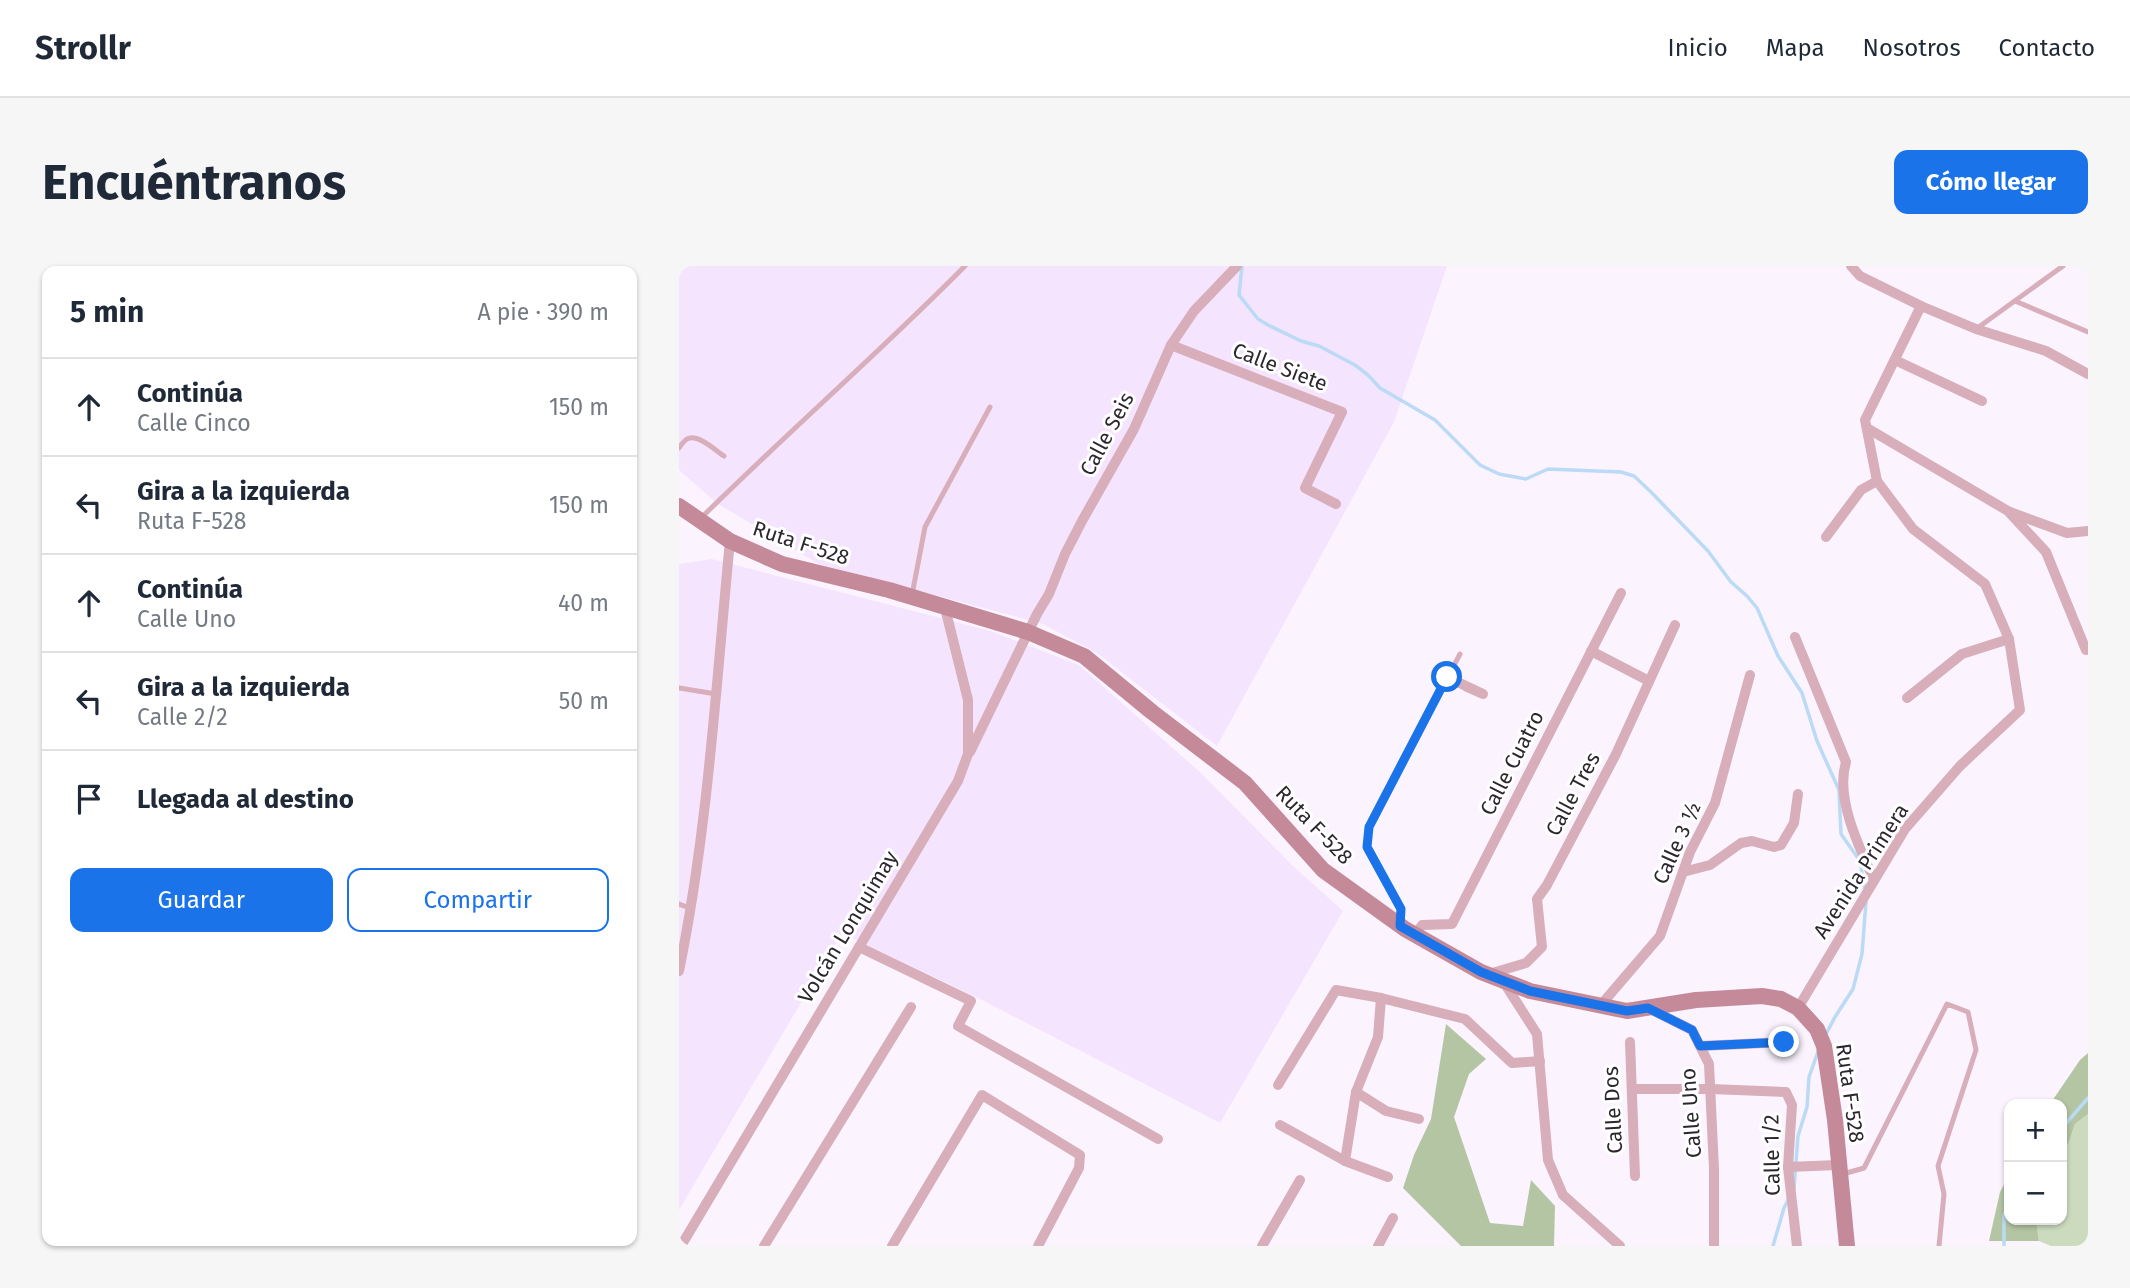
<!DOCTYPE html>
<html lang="es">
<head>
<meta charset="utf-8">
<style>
	body { margin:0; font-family:"Fira Sans",sans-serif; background:#f6f6f7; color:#1f2937 }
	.controls { position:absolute; right:21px; bottom:21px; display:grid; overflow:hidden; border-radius:14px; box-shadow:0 2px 5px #0004 }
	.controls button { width:63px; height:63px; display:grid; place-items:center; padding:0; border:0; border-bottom:2px solid #e0e1e3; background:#fff; color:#1f2937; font:35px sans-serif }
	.stop { position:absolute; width:21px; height:21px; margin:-16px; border:5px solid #1a73e8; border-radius:50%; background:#fff }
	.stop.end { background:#1a73e8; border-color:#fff; box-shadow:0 2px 7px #0008 }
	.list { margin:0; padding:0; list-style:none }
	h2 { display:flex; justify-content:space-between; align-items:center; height:91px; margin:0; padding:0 28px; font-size:30px }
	h2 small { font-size:23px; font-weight:400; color:#747a83 }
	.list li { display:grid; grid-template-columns:46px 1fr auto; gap:21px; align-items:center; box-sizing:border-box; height:98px; padding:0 28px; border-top:2px solid #e0e1e3 }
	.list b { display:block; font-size:26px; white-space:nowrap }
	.list p { margin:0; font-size:23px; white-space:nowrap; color:#747a83 }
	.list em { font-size:23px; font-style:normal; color:#747a83 }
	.actions { display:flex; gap:14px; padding:21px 28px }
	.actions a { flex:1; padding:16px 0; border:2px solid #1a73e8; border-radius:14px; text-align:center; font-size:24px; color:#1a73e8 }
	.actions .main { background:#1a73e8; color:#fff }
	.icon { flex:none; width:38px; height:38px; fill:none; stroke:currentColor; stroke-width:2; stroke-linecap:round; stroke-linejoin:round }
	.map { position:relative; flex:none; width:1409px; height:980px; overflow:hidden; border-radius:14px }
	header { display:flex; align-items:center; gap:42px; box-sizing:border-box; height:98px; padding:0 35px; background:#fff; border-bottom:2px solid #e0e1e3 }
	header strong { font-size:33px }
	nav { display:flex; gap:38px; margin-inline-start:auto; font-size:24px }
	.intro { display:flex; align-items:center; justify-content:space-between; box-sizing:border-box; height:168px; padding:0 42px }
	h1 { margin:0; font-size:49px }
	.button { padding:18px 32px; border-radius:14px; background:#1a73e8; color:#fff; font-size:24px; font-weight:700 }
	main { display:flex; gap:42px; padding:0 42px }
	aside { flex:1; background:#fff; border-radius:14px; box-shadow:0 2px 5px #0004 }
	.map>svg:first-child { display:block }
	.built { fill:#f5e4fe }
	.green { fill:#ccdbbe }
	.forest { fill:#b4c5a3 }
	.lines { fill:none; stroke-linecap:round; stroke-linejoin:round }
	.stream { stroke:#badaf5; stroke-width:3.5 }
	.lane { stroke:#d7aeb9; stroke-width:5 }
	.street { stroke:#d7aeb9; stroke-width:10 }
	.secondary { stroke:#c58a9a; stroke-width:16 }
	.route { stroke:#1a73e8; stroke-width:9 }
	.labels { text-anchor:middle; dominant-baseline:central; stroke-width:6; stroke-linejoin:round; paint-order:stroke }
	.street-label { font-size:21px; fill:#2c262f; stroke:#fff }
</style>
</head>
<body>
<header>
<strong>Strollr</strong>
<nav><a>Inicio</a><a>Mapa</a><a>Nosotros</a><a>Contacto</a></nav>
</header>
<div class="intro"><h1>Encuéntranos</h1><a class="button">Cómo llegar</a></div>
<main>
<aside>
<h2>5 min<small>A pie · 390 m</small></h2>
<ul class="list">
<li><svg class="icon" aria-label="ahead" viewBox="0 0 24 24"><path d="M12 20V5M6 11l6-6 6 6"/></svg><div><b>Continúa</b><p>Calle Cinco</p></div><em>150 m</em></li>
<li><svg class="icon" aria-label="left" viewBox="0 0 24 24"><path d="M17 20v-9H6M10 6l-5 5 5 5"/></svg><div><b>Gira a la izquierda</b><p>Ruta F-528</p></div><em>150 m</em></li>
<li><svg class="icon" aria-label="ahead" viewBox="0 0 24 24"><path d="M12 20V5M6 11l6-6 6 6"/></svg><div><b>Continúa</b><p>Calle Uno</p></div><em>40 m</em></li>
<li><svg class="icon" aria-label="left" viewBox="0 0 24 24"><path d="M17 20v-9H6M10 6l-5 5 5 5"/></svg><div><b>Gira a la izquierda</b><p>Calle 2/2</p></div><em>50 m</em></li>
<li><svg class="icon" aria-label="arrive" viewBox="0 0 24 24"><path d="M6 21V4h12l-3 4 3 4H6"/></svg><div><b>Llegada al destino</b></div></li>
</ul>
<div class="actions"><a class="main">Guardar</a><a>Compartir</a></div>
</aside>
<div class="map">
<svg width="1409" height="980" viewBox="0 0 1409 980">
	<rect width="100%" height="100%" fill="#fbf4ff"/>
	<g class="built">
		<path d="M 0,0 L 768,0 L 715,156 L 538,480 L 418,387 L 364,358 L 140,298 L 39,238 L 0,204 Z"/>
		<path d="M 33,293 L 312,365 L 400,399 L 523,508 L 613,599 L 664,645 L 541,857 L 301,733 L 163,667 L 0,944 L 0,298 Z"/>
	</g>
	<path class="green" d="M 1409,848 L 1409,980 L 1372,980 L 1360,975 L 1357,954 L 1383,954 L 1383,887 L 1390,876 L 1396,858 Z"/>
	<g class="forest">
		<path d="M 767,758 L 807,793 L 790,808 L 775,851 L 811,957 L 844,960 L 852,914 L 876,940 L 875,980 L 782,980 L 724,922 L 735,889 L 752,853 Z"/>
		<path d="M 1409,787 L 1409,848 L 1396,858 L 1390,876 L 1383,887 L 1383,838 L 1371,838 L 1401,794 Z"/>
		<path d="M 1330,909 L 1330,954 L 1357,954 L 1360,975 L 1310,975 L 1321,926 Z"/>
	</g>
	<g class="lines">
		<g class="stream">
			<path d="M 563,0 L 560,29 L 579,53 L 589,59 L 622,75 L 640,80 L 676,99 L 689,109 L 701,122 L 756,154 L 801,199 L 820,208 L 847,213 L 869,203 L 942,206 L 955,210 L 972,226 L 1029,285 L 1052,316 L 1068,330 L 1078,342 L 1099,390 L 1123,427 L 1138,475 L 1160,524 L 1162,568 L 1181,595 L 1186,625"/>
			<path d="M 1146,770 L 1156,751 L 1174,723 L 1183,688 L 1187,636"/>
			<path d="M 1383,862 L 1409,832"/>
			<path d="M 1115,922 L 1119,870 L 1128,841 L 1130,811 L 1140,783"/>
			<path d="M 1094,980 L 1105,942 L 1110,932"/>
			<path d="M 1325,980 L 1325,950 L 1330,937"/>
		</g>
		<g class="lane">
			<path d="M 1336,35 L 1409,66"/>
			<path d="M 1297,63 L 1384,0"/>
			<path d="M 0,182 C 1,180 6,174 8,173 C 19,167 37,185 45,190"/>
			<path d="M 23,251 C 109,166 201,86 286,0"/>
			<path d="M 233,329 L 246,261 L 311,141"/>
			<path d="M 0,422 L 37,428"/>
			<path d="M 0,638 L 13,643"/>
			<path d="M 721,656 L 722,643 L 688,581 L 690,561 L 781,388"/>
			<path d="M 1164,908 L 1185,902 L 1268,738 L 1289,746 L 1297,784 L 1259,900 L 1265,928 L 1260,980"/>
		</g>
		<g class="street">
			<path d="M 1172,0 L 1181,10 L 1242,40 L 1297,63 L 1367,85 L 1409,108"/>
			<path d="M 492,79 L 663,146 L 626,222 L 657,238"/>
			<path d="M 1216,94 L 1303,135"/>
			<path d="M 1188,162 L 1329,245 L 1367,286 L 1407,384"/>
			<path d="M 1331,246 L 1388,267 L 1409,265"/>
			<path d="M 1147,271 L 1182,224 L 1198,215"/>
			<path d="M 1116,371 L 1167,496 C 1156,532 1180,581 1195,614"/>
			<path d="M 912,385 L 970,415"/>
			<path d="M 768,411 L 804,428 L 788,421"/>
			<path d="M 1228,432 L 1283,388 L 1330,373"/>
			<path d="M 291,486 L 358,348 L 370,328 L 386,288 L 403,255 L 455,163 L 492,79 L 515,45 L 558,0"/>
			<path d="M 1004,606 L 1031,599 L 1062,577 L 1073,575 L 1095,581 L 1102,579 L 1115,557 L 1119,528"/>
			<path d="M 736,669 L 743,659 L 773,658 L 942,327"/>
			<path d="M 180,681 L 292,735 L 279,760 L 479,873"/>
			<path d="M 0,705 C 29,564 37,418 51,275"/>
			<path d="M 810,708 L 847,697 L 863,681 L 858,633 L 868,619 L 937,488 L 996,359"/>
			<path d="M 824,715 L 858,768 L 869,894 L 884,929 L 941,980"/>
			<path d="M 921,740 L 981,670 L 1011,586 L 1036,537 L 1071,409"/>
			<path d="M 969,742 L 1013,764 L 1030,798 L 1035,903 L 1035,980"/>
			<path d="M 1119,742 L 1226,563 L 1281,500 L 1341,444 L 1330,373 L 1306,318 L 1234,263 L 1198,215 L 1186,154 L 1242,40"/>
			<path d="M 951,776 L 956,910"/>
			<path d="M 1022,780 L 1105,776"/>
			<path d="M 599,819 L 657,724 L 702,732"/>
			<path d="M 953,823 L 1032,823 L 1107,826 L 1113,839 L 1109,901 L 1118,980"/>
			<path d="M 677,826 L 707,845 L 740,853"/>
			<path d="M 601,859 L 666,895"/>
			<path d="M 1109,901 L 1159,899"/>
			<path d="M 709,911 L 666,895 L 677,826 L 699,771 L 702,732 L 786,753 L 833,797 L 861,795"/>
			<path d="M 2,980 L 279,515 L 289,488 L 289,434 L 266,342"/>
			<path d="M 85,980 L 232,741"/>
			<path d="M 213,980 L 303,829 L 401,889 L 400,902 L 359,980"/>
			<path d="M 583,980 L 621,914"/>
			<path d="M 699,980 L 714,952"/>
		</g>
		<path class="secondary" d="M 0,240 L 51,275 L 103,298 L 210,324 L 349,366 L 405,390 L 473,446 L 566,517 L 644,604 L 726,663 L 802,706 L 851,725 L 948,745 L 1017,734 L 1083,730 L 1102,733 L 1119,742 L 1138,763 L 1145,780 L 1156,854 L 1168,980"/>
	</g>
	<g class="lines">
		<path class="route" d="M 768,411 L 690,561 L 688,581 L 722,643 L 721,660 L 802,706 L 851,725 L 948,745 L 969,742 L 1013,764 L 1021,780 L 1105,776"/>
	</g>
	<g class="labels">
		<g class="street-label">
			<text transform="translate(601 101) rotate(21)">Calle Siete</text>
			<text transform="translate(428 168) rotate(-62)">Calle Seis</text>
			<text transform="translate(122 277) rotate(18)">Ruta F-528</text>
			<text transform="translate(833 497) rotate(-63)">Calle Cuatro</text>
			<text transform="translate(894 528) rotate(-62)">Calle Tres</text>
			<text transform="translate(635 559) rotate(46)">Ruta F-528</text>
			<text transform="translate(998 577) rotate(-66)">Calle 3 ½</text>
			<text transform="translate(1182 605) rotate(-57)">Avenida Primera</text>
			<text transform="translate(169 661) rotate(-59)">Volcán Lonquimay</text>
			<text transform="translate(1171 827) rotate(82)">Ruta F-528</text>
			<text transform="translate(934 844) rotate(-93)">Calle Dos</text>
			<text transform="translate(1012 847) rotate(-94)">Calle Uno</text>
			<text transform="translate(1093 889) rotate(-91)">Calle 1/2</text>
		</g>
	</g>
</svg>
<div class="controls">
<button>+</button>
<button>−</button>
</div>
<div class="stop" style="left:768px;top:411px"></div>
<div class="stop end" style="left:1105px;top:776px"></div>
</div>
</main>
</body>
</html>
